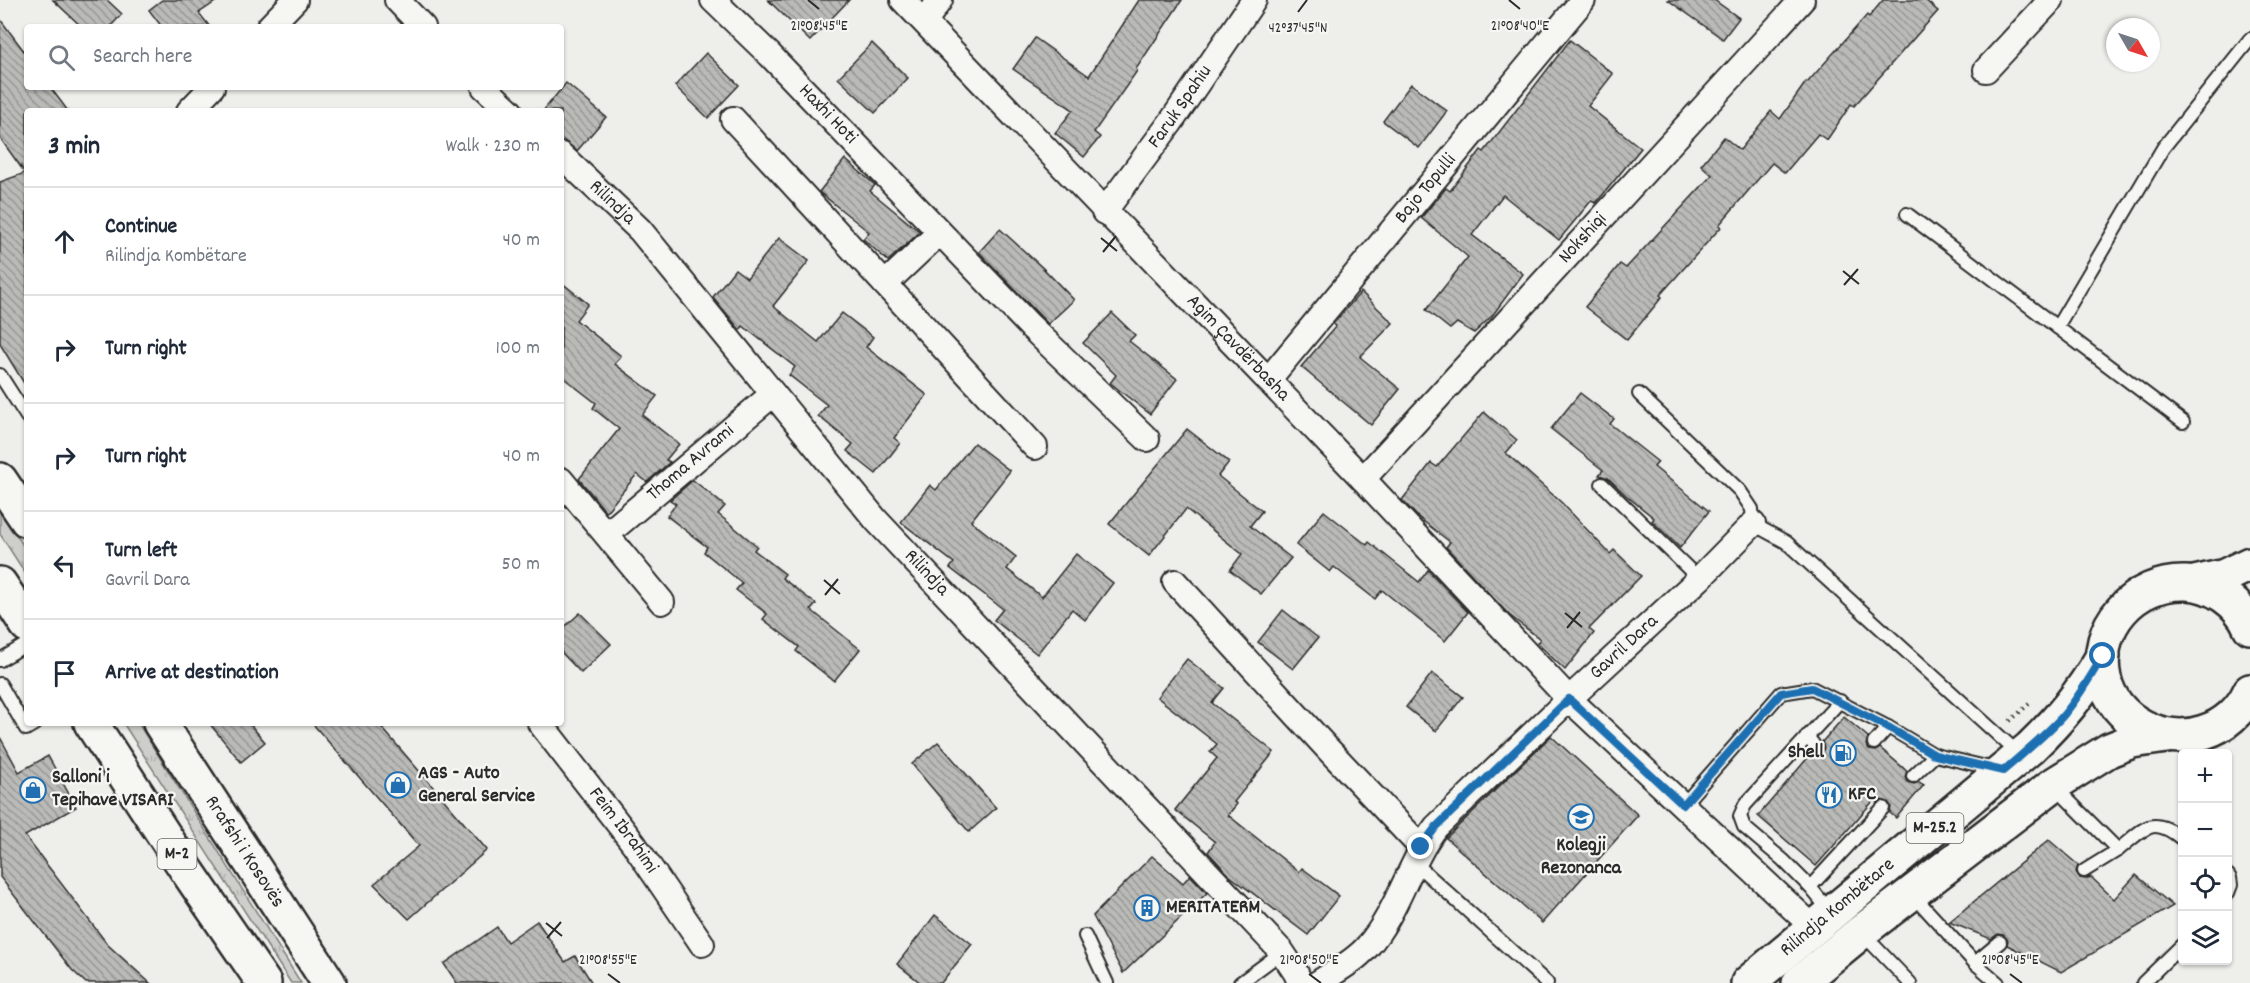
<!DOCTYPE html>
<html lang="en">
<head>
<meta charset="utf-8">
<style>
	body { margin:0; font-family:Dekko,sans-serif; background:#f6f6f7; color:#1f2937 }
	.controls { position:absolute; right:18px; bottom:18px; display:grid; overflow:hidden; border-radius:6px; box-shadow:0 2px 4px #0004 }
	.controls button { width:54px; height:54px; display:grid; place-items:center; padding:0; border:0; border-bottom:2px solid #e0e1e3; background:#fff; color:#1f2937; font:30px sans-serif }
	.compass { position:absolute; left:2106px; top:18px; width:54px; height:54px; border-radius:50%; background:#fff; box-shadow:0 2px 4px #0004; rotate:129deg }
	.stop { position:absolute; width:18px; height:18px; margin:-14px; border:4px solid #1f6fb2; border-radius:50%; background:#fff }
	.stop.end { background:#1f6fb2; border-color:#fff; box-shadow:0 2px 6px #0008 }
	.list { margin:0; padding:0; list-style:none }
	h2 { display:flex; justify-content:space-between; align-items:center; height:78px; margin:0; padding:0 24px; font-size:26px }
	h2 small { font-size:20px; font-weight:400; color:#747a83 }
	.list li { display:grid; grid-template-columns:39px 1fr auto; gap:18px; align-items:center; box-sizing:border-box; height:108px; padding:0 24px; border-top:2px solid #e0e1e3 }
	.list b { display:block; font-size:22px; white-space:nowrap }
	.list p { margin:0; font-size:20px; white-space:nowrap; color:#747a83 }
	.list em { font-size:20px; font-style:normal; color:#747a83 }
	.icon { flex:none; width:33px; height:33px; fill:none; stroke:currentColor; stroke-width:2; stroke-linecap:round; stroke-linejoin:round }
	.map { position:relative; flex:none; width:2250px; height:983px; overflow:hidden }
	.search { position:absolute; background:#fff; box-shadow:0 2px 4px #0004; left:24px; top:24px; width:540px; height:66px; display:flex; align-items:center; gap:15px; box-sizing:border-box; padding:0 21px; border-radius:6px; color:#747a83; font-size:22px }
	.panel { position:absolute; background:#fff; box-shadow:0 2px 4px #0004; left:24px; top:108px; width:540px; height:618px; border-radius:6px }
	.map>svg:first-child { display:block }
	.grass { fill:url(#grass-tufts); stroke:#7c7c7a; stroke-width:1.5 }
	.building { fill:url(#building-back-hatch); stroke:#2b2b2b; stroke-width:1.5 }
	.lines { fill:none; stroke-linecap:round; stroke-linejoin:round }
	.lane-casing { stroke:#2b2b2b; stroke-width:16 }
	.street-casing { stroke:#2b2b2b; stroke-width:28 }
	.primary-casing { stroke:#2b2b2b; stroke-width:38 }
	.highway-casing { stroke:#2b2b2b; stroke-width:38 }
	.path { stroke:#2b2b2b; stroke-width:4; stroke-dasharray:1.5 4.5; stroke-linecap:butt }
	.lane { stroke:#f6f6f2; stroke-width:12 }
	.street { stroke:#f6f6f2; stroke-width:24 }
	.primary { stroke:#f6f6f2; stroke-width:33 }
	.highway { stroke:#f6f6f2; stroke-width:33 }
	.route { stroke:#1f6fb2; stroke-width:8 }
	.ticks { fill:none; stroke:#2b2b2b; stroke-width:2 }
	.labels { text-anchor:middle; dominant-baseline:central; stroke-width:4.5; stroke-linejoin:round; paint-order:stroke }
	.shield { fill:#f6f6f2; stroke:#686867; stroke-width:1.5 }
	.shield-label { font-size:18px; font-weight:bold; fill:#2b2b2b }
	.street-label { font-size:20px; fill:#2b2b2b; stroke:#f6f6f2 }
	.poi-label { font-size:20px; font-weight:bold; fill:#2b2b2b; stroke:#f6f6f2; text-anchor:start }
	.ticks-label { font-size:15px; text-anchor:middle; fill:#2b2b2b; stroke:#f6f6f2; stroke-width:4.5; stroke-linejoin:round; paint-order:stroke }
</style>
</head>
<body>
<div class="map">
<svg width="2250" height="983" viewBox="0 0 2250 983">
	<defs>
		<pattern id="grass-tufts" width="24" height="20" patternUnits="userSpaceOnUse" patternTransform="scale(1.5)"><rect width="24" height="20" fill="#cececa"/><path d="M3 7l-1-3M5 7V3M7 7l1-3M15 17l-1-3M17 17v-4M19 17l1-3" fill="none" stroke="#b1b1ae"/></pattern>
		<pattern id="building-back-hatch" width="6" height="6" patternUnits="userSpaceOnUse" patternTransform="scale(1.5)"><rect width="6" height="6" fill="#babab7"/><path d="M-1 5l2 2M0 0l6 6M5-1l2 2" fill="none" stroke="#979795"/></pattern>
	</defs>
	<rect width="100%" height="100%" fill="#eeeeea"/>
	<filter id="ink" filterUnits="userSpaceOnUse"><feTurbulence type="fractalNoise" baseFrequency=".0167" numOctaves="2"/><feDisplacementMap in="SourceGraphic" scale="12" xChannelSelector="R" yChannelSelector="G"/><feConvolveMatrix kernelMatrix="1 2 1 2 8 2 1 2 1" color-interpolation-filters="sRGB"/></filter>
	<g filter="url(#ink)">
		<g class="grass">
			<path d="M 0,510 L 27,551 L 27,576 L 0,534 Z"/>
			<path d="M 123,723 L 138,723 L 301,983 L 291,983 Z"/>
		</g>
		<g class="building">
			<path d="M 53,0 L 107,0 L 122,14 L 110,27 L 82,27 Z"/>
			<path d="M 162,0 L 218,0 L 199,13 L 210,27 L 162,27 L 149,10 Z"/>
			<path d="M 768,0 L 849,0 L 810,41 Z"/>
			<path d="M 1139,0 L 1182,0 L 1136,69 L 1137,71 L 1094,132 L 1100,137 L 1084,157 L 1055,133 L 1073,110 L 1013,69 L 1035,38 L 1089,76 Z"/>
			<path d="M 1668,0 L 1714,0 L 1739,18 L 1723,39 Z"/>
			<path d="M 1883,0 L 1925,0 L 1938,11 L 1854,106 L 1851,104 L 1827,140 L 1818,134 L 1785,173 L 1772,163 L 1719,225 L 1721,227 L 1660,295 L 1662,297 L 1627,340 L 1585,307 L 1620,264 L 1626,268 L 1712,175 L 1701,165 L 1724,137 L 1740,150 L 1771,111 L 1780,119 L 1806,82 L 1807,83 L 1867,15 L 1869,17 Z"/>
			<path d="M 0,19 L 27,55 L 27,87 L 50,87 L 68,111 L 27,111 L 27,388 L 0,344 L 0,182 L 25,173 L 0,138 Z"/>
			<path d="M 1570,40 L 1613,74 L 1588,106 L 1641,148 L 1596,203 L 1591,201 L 1559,240 L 1503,195 L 1472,235 L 1523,274 L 1492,316 L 1474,333 L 1457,323 L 1450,329 L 1426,310 L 1468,257 L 1421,218 L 1446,188 L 1450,191 L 1481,150 L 1484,152 Z"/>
			<path d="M 872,43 L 908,78 L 875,113 L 838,78 Z"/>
			<path d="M 706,53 L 739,85 L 708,118 L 675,86 Z"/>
			<path d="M 566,83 L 606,117 L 577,151 L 561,138 L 561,111 L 543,111 Z"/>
			<path d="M 1411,84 L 1447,111 L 1419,148 L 1383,121 Z"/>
			<path d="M 845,159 L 875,185 L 870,191 L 920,232 L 888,261 L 863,239 L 869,232 L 819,192 Z"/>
			<path d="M 1000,229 L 1045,270 L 1074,300 L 1048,324 L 979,252 Z"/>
			<path d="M 779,238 L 809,261 L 773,306 L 818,342 L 842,313 L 873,337 L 866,347 L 927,395 L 894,438 L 900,443 L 876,474 L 847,451 L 853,444 L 818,416 L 827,405 L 789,375 L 795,367 L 743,326 L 740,330 L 713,297 L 735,269 L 747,278 Z"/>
			<path d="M 561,282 L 588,304 L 576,320 L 621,356 L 615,364 L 657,396 L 642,415 L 679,444 L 666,460 L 670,462 L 647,482 L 637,474 L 606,512 L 579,479 L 619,429 L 593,408 L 596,403 L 561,376 Z"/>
			<path d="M 1361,292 L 1393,323 L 1360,357 L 1400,389 L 1371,425 L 1301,367 L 1336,326 L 1333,324 Z"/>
			<path d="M 1112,313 L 1135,335 L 1129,341 L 1177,379 L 1150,414 L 1110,383 L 1116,375 L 1083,343 Z"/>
			<path d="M 1580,393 L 1614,419 L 1610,424 L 1658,462 L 1654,467 L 1709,511 L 1680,548 L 1652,521 L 1654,518 L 1628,497 L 1608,478 L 1599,475 L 1603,470 L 1551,429 Z"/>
			<path d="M 1484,412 L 1517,440 L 1506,453 L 1562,503 L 1610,554 L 1614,550 L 1641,576 L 1589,629 L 1594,633 L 1565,670 L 1537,643 L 1540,639 L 1509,615 L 1446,547 L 1450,542 L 1418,517 L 1402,500 L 1431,463 L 1437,467 Z"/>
			<path d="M 1187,429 L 1229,462 L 1218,476 L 1262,511 L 1250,526 L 1291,558 L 1261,594 L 1230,570 L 1242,554 L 1186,509 L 1149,556 L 1109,524 Z"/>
			<path d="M 974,443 L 1010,471 L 971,521 L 1016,557 L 1007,569 L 1042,597 L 1076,554 L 1113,583 L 1085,620 L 1072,609 L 1037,654 L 994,620 L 1003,609 L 950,568 L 954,563 L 901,522 L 930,485 L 936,490 Z"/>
			<path d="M 693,480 L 725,506 L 718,514 L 757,546 L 754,550 L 785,574 L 782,578 L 816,604 L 811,610 L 860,649 L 834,681 L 796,651 L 799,647 L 763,619 L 767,614 L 736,590 L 742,583 L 704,552 L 707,547 L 667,516 L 676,504 L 670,500 Z"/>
			<path d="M 1324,511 L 1367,545 L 1369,542 L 1419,582 L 1428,570 L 1468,612 L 1445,641 L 1382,590 L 1375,599 L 1334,567 L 1330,572 L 1296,545 Z"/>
			<path d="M 1283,610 L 1318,638 L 1293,669 L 1258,642 Z"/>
			<path d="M 580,613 L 611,644 L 581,673 L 561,652 L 561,630 Z"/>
			<path d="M 1187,659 L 1224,688 L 1212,703 L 1274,752 L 1234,802 L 1237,804 L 1228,815 L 1299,872 L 1302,868 L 1339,896 L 1308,935 L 1230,876 L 1208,852 L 1215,842 L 1175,810 L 1217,758 L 1210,752 L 1217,744 L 1157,697 Z"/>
			<path d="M 1432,673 L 1463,697 L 1436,731 L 1406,707 Z"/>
			<path d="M 1844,717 L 1868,737 L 1866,745 L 1869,750 L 1876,751 L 1880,748 L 1907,771 L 1905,777 L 1907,782 L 1914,784 L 1919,782 L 1924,785 L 1896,818 L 1890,813 L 1891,806 L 1888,802 L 1881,800 L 1877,802 L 1874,800 L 1816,866 L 1758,816 L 1811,754 L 1816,756 L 1821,754 L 1824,748 L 1822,742 Z"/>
			<path d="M 209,723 L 249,723 L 265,742 L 241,762 Z"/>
			<path d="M 312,723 L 378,723 L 487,850 L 409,919 L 374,884 L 419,846 Z"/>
			<path d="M 1551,736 L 1638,815 L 1542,923 L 1446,838 Z"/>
			<path d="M 0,737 L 19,772 L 48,756 L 76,807 L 25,836 L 108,945 L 150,983 L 86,983 L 72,970 L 0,877 Z"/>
			<path d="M 938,742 L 996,808 L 969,832 L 912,764 Z"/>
			<path d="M 2049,840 L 2078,865 L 2076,872 L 2080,878 L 2085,879 L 2091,877 L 2114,899 L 2136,875 L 2173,906 L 2061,972 L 2007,945 L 2008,940 L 2003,935 L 1998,934 L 1991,939 L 1949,922 Z"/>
			<path d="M 1152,856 L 1183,883 L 1190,875 L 1207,893 L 1123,973 L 1093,916 Z"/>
			<path d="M 935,915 L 972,944 L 941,983 L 921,983 L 897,964 Z"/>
			<path d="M 537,921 L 565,962 L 575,956 L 592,983 L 457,983 L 444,964 L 497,927 L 507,942 Z"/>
		</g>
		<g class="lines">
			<g class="lane-casing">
				<g id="lane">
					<path d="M 1907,214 L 2183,422"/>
					<path d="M 2057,327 L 2163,148 L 2250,39"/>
					<path d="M 0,375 L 27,417"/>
					<path d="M 1639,394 L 1740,491 L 1752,509 L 1753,524 L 1786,542 L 2020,755"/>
					<path d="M 1602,484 L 1699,579"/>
					<path d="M 0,660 L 27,644"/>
					<path d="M 0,684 L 26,729 L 36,723"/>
					<path d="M 1807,736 L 1816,748"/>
					<path d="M 1874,743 L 1888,727"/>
					<path d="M 1913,776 L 1935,755 L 1999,770"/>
					<path d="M 2054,786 L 2118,850 L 2084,871"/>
					<path d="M 1683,805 L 1781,693 L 1812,688 L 1888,727 L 1935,755"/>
					<path d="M 2118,850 C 2144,829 2152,814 2182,839"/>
					<path d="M 1415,863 L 1547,983"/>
					<path d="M 2228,875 L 2230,878 L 2231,885 L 2228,893"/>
					<path d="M 1810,887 L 1783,860 L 1744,827 L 1740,816 L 1745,805 L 1840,701"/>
					<path d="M 1912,894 L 1975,963 L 2000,942"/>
					<path d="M 1832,914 L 1810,887 L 1883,808"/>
					<path d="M 1862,933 L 1910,983"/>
					<path d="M 1085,936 L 1107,983"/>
					<path d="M 1975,963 L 1998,983"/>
					<path d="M 1240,983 L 1282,952"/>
					<path d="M 2143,983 L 2182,945"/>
				</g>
			</g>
			<g class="street-casing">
				<g id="street">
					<path d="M 397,0 L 423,27"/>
					<path id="s1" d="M 713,0 L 770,55 L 1030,326 L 1147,439"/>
					<path id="s2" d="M 903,0 L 1363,479 L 1569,699 L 1814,928"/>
					<path d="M 925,21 L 940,0"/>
					<path d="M 269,27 L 295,0"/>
					<path d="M 1986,70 L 2051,0"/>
					<path d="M 484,87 L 510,111"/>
					<path d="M 189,111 L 212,87"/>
					<path d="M 733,119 L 1035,447"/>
					<path id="s3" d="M 561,155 L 640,230 L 876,520 L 1282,952 L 1296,973 L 1300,983"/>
					<path id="s4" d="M 1104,212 L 1171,122 L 1254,0"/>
					<path d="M 885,284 L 939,233"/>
					<path id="s5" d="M 1268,380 L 1583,0"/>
					<path id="s6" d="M 1363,479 L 1802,0"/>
					<path d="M 561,480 L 662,602"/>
					<path id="s7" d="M 607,534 L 773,394"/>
					<path d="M 1175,582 L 1326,747 L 1421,847"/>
					<path id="s8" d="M 540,723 L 634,844 L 702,944"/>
					<path id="s9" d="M 1318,983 C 1334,972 1354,962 1367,947 C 1398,912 1408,864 1436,827 L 1569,699 L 1699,579 L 1753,524"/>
				</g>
			</g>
			<g class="primary-casing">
				<g id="primary">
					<path d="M 2250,627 C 2239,602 2213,584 2186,583 C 2135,581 2093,626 2104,678 C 2114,721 2163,746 2204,732 C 2224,726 2241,711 2250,691"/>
					<path id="s10" d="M 1748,983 L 2030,748 C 2061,718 2081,694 2103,656"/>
					<path d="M 1799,983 L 1861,932 L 2053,785 L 2109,750 L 2132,741 L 2167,736"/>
				</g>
			</g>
			<g class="highway-casing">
				<g id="highway">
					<path d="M 0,480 L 27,520"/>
					<path d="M 2194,583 L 2225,576 L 2250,564"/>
					<path d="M 0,584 L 27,625"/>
					<path d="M 91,723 L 188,872 L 264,983"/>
					<path id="s11" d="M 160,723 L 329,983"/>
				</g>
			</g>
			<path class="path" d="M 2010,721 L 2029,704"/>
			<use href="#lane" class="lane"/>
			<use href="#street" class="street"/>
			<use href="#primary" class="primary"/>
			<use href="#highway" class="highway"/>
		</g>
	</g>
	<g class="lines" filter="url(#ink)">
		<path class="route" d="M 1421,847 L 1436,827 L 1569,699 L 1683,805 L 1781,693 L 1812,688 L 1888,727 L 1935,755 L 2003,771 C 2023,754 2043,737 2061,718 C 2078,699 2090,677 2103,656"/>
	</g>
	<path class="ticks" d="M 808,0 L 819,9M 1509,0 L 1520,9M 1298,12 L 1307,0M 1101,238 L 1117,251M 1103,252 L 1116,236M 1843,271 L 1859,284M 1844,285 L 1858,269M 824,580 L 840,594M 825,595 L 838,579M 1565,613 L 1582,627M 1567,628 L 1580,612M 546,923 L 562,936M 547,938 L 561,922M 608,974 L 620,983M 1309,974 L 1321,983M 2010,974 L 2022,983"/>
	<defs>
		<g id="fuel-ring" transform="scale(1.35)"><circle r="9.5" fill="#f6f6f2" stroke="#1f6fb2" stroke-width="1.5"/><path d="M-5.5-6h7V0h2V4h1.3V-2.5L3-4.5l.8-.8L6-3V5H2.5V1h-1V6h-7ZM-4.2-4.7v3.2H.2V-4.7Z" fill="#1f6fb2"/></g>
		<g id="shop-ring" transform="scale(1.35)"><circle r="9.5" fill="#f6f6f2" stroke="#1f6fb2" stroke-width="1.5"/><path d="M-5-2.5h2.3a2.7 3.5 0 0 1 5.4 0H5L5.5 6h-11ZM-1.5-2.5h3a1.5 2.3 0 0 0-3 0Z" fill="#1f6fb2"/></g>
		<g id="restaurant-ring" transform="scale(1.35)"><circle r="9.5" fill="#f6f6f2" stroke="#1f6fb2" stroke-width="1.5"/><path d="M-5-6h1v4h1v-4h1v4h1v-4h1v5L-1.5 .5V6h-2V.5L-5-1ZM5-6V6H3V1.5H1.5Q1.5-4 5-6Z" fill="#1f6fb2"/></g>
		<g id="university-ring" transform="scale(1.35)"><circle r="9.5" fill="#f6f6f2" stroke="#1f6fb2" stroke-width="1.5"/><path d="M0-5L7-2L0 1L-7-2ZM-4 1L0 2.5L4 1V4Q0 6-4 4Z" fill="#1f6fb2"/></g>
		<g id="building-ring" transform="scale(1.35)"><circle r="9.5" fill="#f6f6f2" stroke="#1f6fb2" stroke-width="1.5"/><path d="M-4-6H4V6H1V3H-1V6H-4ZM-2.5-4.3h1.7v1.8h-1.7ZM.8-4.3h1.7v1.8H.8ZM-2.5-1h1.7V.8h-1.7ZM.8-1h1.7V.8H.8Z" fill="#1f6fb2"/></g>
	</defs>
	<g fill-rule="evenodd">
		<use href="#fuel-ring" x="1843" y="753"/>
		<use href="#shop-ring" x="398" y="785"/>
		<use href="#shop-ring" x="33" y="790"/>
		<use href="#restaurant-ring" x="1829" y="795"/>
		<use href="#university-ring" x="1581" y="817"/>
		<use href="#building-ring" x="1147" y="908"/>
	</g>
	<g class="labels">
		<g class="shield">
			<rect x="1906.5" y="813" width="57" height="30" rx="4.5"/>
			<rect x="157.5" y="839" width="39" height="30" rx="4.5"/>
		</g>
		<g class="shield-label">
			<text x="1935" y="828">M-25.2</text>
			<text x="177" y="854">M-2</text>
		</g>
		<g class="street-label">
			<text stroke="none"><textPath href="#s4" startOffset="130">Faruk Spahiu</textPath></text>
			<text stroke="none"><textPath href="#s1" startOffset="162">Haxhi Hoti</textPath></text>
			<text stroke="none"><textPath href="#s5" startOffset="248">Bajo Topulli</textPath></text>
			<text stroke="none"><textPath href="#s3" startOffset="70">Rilindja</textPath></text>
			<text stroke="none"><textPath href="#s6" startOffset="326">Nokshiqi</textPath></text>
			<text stroke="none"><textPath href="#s2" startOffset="483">Agim Çavdërbasha</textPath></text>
			<text stroke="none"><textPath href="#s7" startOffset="110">Thoma Avrami</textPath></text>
			<text stroke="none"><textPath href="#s3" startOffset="556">Rilindja</textPath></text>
			<text stroke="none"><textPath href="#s9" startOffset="460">Gavril Dara</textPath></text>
			<text stroke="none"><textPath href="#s8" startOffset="136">Feim Ibrahimi</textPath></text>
			<text stroke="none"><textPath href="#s11" startOffset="154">Rrafshi i Kosovës</textPath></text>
			<text stroke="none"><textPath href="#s10" startOffset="117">Rilindja Kombëtare</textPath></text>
		</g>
		<g class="poi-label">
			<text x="1824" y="753" text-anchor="end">Shell</text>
			<text x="418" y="774">AGS - Auto<tspan x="418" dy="23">General Service</tspan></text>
			<text x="52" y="778">Salloni i<tspan x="52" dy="23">Tepihave VISARI</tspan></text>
			<text x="1848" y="795">KFC</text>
			<text x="1581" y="846" text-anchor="middle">Kolegji<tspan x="1581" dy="23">Rezonanca</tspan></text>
			<text x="1166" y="908">MERITATERM</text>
		</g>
	</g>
	<g class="ticks-label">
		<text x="819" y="30">21°08'45"E</text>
		<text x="1520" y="30">21°08'40"E</text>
		<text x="1298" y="32">42°37'45"N</text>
		<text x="608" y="964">21°08'55"E</text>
		<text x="1309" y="964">21°08'50"E</text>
		<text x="2010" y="964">21°08'45"E</text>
	</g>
</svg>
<div class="controls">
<button>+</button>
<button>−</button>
<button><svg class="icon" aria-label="locate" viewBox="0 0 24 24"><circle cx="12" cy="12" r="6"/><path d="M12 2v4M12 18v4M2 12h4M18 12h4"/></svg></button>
<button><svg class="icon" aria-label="layers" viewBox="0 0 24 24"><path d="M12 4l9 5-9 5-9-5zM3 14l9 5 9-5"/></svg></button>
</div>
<svg class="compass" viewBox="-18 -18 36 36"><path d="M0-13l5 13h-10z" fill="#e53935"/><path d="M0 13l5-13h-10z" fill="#747a83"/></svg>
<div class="stop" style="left:2103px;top:656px"></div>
<div class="stop end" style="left:1421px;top:847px"></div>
<div class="search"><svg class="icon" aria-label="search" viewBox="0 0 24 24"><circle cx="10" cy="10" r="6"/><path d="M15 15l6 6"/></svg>Search here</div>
<section class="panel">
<h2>3 min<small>Walk · 230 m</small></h2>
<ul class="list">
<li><svg class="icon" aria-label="ahead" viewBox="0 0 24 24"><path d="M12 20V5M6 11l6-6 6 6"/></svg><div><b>Continue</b><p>Rilindja Kombëtare</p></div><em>40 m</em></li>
<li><svg class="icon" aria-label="right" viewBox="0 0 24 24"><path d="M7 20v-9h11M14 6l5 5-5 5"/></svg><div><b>Turn right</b></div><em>100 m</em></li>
<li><svg class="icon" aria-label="right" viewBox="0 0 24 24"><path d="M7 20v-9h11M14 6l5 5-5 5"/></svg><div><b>Turn right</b></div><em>40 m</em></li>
<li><svg class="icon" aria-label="left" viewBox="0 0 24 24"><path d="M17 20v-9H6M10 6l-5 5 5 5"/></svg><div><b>Turn left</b><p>Gavril Dara</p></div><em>50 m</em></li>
<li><svg class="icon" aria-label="arrive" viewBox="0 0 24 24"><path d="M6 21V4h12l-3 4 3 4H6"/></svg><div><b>Arrive at destination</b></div></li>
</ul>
</section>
</div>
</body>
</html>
